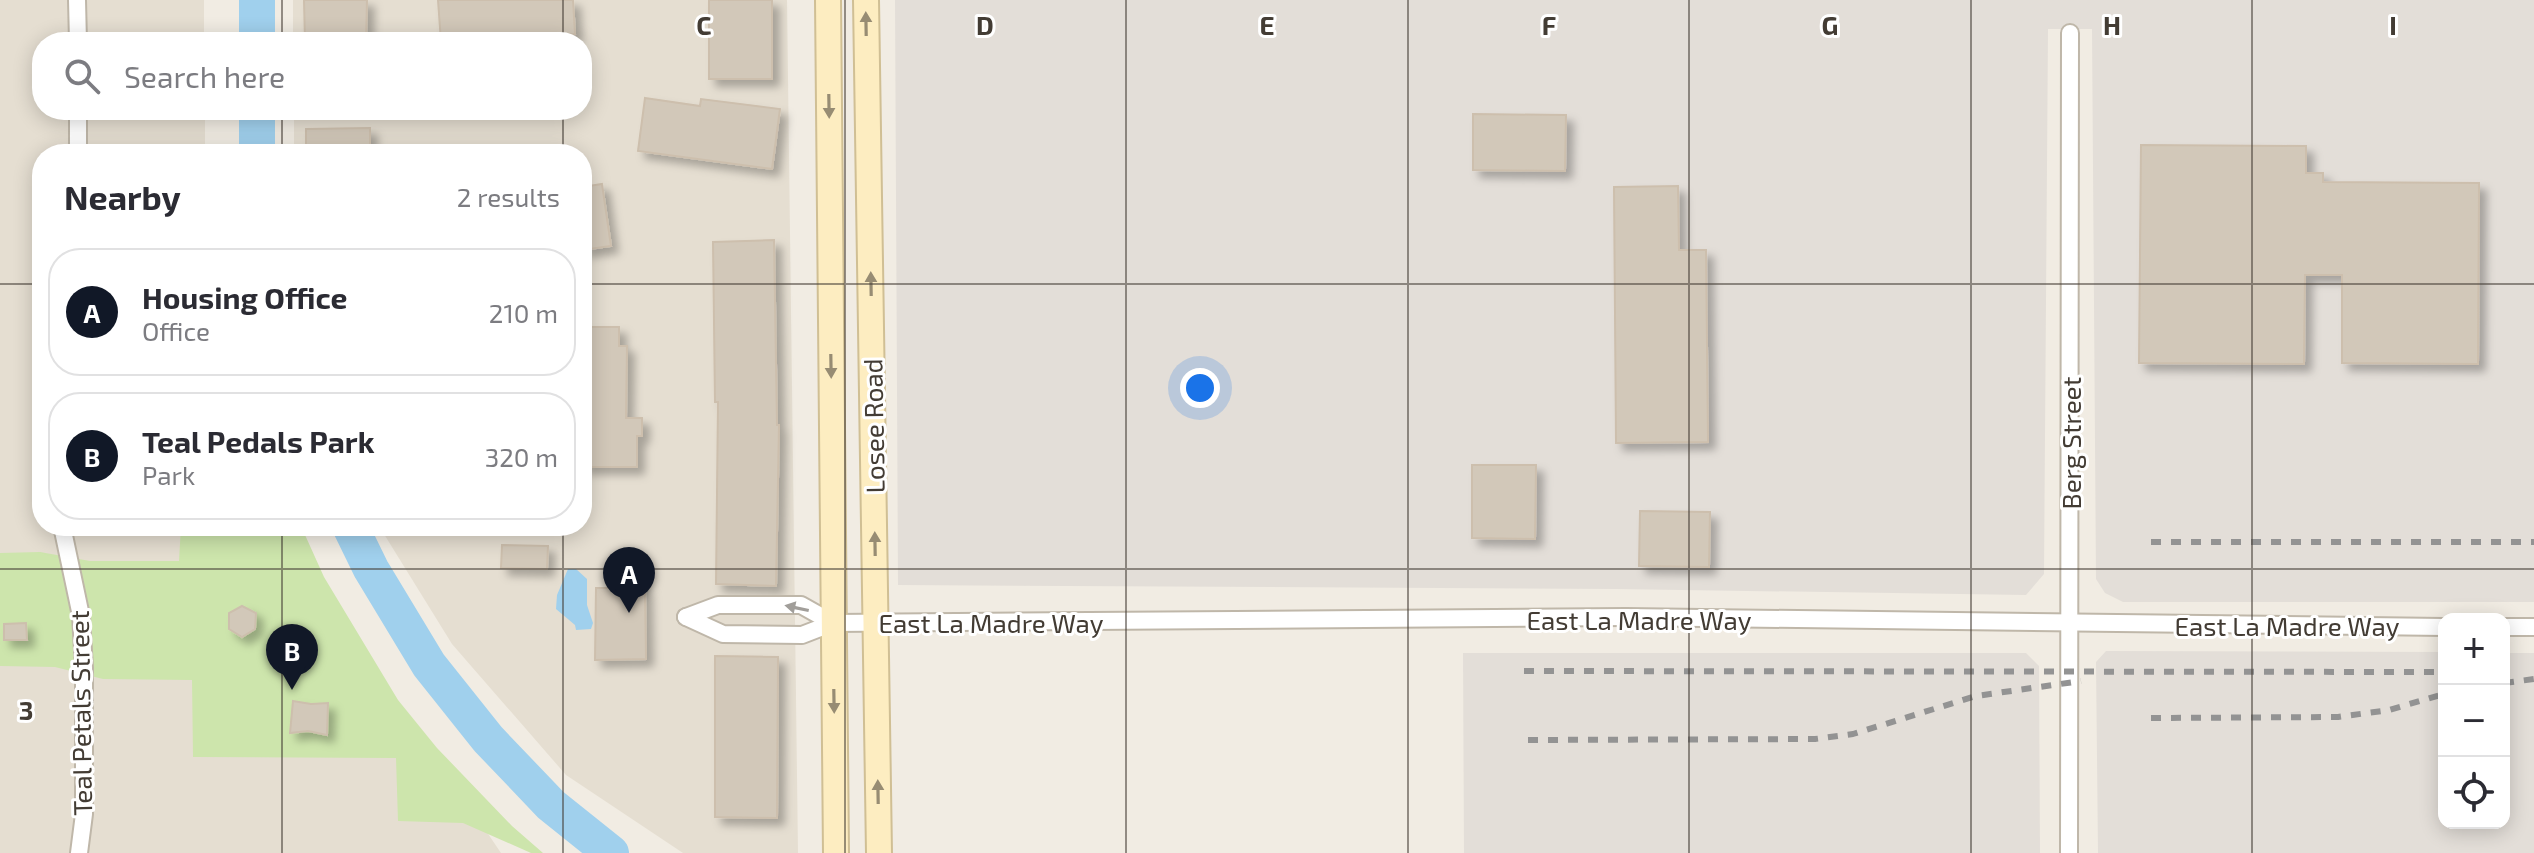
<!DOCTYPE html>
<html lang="en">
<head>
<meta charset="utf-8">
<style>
	body { margin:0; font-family:"Exo 2",sans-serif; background:#f2f2f3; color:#2b2b33 }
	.controls { position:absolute; right:24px; bottom:24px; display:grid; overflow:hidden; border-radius:16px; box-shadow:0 4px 20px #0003 }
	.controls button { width:72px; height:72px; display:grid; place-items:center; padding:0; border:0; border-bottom:2px solid #e1e1e2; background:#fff; color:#2b2b33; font:40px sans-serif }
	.you { position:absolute; left:1200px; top:388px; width:28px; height:28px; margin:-20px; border:6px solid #fff; border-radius:50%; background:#1a73e8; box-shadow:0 0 0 12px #1a73e833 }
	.badge { display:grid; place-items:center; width:52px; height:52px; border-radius:50%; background:#111827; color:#fff; font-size:26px; font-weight:700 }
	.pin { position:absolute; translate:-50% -66px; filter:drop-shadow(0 2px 4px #0008) }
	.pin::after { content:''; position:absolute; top:42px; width:28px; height:24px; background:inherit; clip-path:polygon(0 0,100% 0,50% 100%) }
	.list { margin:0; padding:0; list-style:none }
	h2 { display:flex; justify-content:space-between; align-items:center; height:104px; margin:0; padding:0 32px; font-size:34px }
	h2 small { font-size:26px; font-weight:400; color:#7c7c81 }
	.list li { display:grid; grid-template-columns:52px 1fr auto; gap:24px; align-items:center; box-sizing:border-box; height:128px; margin:0 16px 16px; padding:0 16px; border:2px solid #e1e1e2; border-radius:32px }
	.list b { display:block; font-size:30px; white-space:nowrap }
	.list p { margin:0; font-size:26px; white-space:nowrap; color:#7c7c81 }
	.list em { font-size:26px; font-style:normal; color:#7c7c81 }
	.icon { flex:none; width:44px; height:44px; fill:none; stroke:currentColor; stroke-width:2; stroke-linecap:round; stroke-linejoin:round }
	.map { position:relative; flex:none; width:2534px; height:853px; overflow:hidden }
	.search { position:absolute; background:#fff; box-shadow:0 4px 20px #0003; left:32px; top:32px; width:560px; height:88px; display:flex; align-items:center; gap:20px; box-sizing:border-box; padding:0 28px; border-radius:32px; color:#7c7c81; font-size:30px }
	.panel { position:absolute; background:#fff; box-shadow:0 4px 20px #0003; left:32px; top:144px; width:560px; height:392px; border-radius:32px }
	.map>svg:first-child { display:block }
	.residential { fill:#e5ded1 }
	.industrial { fill:#e3ded8 }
	.green { fill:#cde5ac }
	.water { fill:#a0d0ed }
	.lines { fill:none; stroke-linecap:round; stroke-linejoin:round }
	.river { stroke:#a0d0ed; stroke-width:36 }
	.building { fill:#d2c8b9; stroke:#cdbfad; stroke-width:2; filter:url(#shadow) }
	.street-casing { stroke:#bfb7a9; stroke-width:20 }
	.secondary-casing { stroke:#d0bf94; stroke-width:28 }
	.street { stroke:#fff; stroke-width:16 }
	.secondary { stroke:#fdedc1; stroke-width:24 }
	.rail { stroke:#939393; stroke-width:6; stroke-dasharray:10 10; stroke-linecap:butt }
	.oneway { fill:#978c73 }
	.oneway2 { fill:#a19e9a }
	.grid { fill:none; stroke:#433c34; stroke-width:2; stroke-opacity:0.55 }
	.labels { text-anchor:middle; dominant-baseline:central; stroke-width:6; stroke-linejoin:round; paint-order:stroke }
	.street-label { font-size:26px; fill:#433c34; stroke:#fff }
	.grid-label { font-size:26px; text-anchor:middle; font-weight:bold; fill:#433c34; stroke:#fff; stroke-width:6; stroke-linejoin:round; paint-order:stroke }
</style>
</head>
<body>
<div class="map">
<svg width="2534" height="853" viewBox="0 0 2534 853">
	<defs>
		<filter id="shadow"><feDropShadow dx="7" dy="7" stdDeviation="4" flood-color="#0004"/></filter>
	</defs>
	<rect width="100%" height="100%" fill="#f1ece3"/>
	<g class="residential">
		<path d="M 0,0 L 204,0 L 204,42 L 42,42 L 42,110 L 205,110 L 205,154 L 42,154 L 42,526 L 280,526 L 501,853 L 0,853 Z"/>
		<path d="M 293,0 L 787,0 L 798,853 L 683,853 L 566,775 L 452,644 L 379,526 L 582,526 L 582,154 L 294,154 L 294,110 L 582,110 L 582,42 L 293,42 Z"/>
	</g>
	<g class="industrial">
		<path d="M 895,0 L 2534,0 L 2534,602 L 2123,602 L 2105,593 L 2096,579 L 2092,29 L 2048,29 L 2044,574 L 2026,595 L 1616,589 L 898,585 Z"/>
		<path d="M 2106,651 L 2444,652 L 2444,823 L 2504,823 L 2504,653 L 2534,653 L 2534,853 L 2098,853 L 2096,662 Z"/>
		<path d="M 1463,653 L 2026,653 L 2039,666 L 2040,853 L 1464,853 Z"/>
	</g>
	<path class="green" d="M 181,526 L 301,526 L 324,577 L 398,700 L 437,748 L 512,826 L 543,853 L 531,853 L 463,823 L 398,821 L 396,758 L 193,757 L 192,680 L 103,679 L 55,667 L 0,666 L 0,553 L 40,552 L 90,561 L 179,561 Z"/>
	<path class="water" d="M 568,569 L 576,569 L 587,579 L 587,605 L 593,623 L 591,629 L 576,630 L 575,625 L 556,609 L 557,595 Z"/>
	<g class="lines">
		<g class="river">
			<path d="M 257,0 L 257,42"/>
			<path d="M 257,110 L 257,154"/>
			<path d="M 350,526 L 371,569 L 429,665 L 488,739 L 551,805 L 611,853"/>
		</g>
	</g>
	<g class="building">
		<path d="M 304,0 L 367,0 L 366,42 L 305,42 Z"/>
		<path d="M 438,0 L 573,0 L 575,34 L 441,42 Z"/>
		<rect x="709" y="0" width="63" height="79"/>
		<path d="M 645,98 L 700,106 L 701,99 L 780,109 L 772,169 L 638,151 Z"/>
		<path d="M 1473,114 L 1566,115 L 1565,171 L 1473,170 Z"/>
		<path d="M 370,128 L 370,154 L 306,154 L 306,129 Z"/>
		<path d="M 2141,145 L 2306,146 L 2306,173 L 2323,173 L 2323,182 L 2479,183 L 2478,364 L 2342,363 L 2342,275 L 2305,275 L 2304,364 L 2139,363 Z"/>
		<path d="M 602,184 L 611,246 L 582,250 L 582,187 Z"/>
		<path d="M 1678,186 L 1679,250 L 1706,250 L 1708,442 L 1616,443 L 1614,187 Z"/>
		<path d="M 774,240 L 777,425 L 779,425 L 776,586 L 716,584 L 718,402 L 715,402 L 713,242 Z"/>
		<path d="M 582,327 L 619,327 L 619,346 L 627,346 L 626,418 L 642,418 L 642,436 L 637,436 L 637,467 L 582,467 Z"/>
		<path d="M 1472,465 L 1536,465 L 1535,539 L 1472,538 Z"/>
		<path d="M 1640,511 L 1710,512 L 1709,567 L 1639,566 Z"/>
		<path d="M 502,545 L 548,546 L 547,569 L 501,568 Z"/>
		<path d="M 608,567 L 636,567 L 636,587 L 645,587 L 646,659 L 595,660 L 596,588 L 608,588 Z"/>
		<path d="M 242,606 L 256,613 L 255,629 L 242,637 L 229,629 L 229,613 Z"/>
		<path d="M 26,623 L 27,640 L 4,640 L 4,624 Z"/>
		<path d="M 715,656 L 778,657 L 777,818 L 715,817 Z"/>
		<path d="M 293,701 L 311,704 L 328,703 L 327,735 L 308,731 L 290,733 Z"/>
	</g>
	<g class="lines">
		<g class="street-casing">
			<g id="street">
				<path d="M 77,0 L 78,42"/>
				<path d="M 78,110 L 78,154"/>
				<path d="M 62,526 L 81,616 L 84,668 L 84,814 L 79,853"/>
				<path d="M 686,617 L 723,634 L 802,635 L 833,623 L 1626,617 L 2444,627"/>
				<path d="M 686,617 L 718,605 L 801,605 L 833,623"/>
				<path d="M 2504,627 L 2534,627"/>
				<path d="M 2069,853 L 2070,33"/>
			</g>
		</g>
		<g class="secondary-casing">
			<g id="secondary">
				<path d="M 828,0 L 836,853"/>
				<path d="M 866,0 L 879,853"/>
			</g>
		</g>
		<use href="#street" class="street"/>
		<use href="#secondary" class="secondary"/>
		<g class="rail">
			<path d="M 2151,542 L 2534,542"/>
			<path d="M 1524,671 L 2444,672"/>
			<path d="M 2504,683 L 2534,679"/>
			<path d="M 2151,718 L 2338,717 L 2389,710 L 2444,694"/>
			<path d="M 1528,740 L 1815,739 L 1853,734 L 1976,696 L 2081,681"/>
		</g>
	</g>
	<defs><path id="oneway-solid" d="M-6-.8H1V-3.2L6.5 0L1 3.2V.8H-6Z" transform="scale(2)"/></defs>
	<g class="oneway">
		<use href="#oneway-solid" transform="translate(866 24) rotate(-91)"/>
		<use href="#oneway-solid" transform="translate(829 106) rotate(89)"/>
		<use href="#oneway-solid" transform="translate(871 284) rotate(-91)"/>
		<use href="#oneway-solid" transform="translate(831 366) rotate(89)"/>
		<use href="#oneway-solid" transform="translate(875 544) rotate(-91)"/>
		<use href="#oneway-solid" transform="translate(834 701) rotate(89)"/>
		<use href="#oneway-solid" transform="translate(878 792) rotate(-91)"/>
	</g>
	<use class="oneway2" href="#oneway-solid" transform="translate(797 608) rotate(-168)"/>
	<path class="grid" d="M 282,0 L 282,42M 563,0 L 563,42M 845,0 L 845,853M 1126,0 L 1126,853M 1408,0 L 1408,853M 1689,0 L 1689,853M 1971,0 L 1971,853M 2252,0 L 2252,853M 282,110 L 282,154M 563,110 L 563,154M 0,284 L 42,284M 582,284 L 2534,284M 282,526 L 282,853M 563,526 L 563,853M 0,569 L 2534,569"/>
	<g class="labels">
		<g class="street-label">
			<text transform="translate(873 426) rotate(-91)">Losee Road</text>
			<text transform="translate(2070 443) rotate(-90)">Berg Street</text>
			<text x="1639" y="619">East La Madre Way</text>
			<text x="991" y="622">East La Madre Way</text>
			<text x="2287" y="625">East La Madre Way</text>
			<text transform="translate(80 713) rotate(-91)">Teal Petals Street</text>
		</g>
	</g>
	<g class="grid-label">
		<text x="704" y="35">C</text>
		<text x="985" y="35">D</text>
		<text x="1267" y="35">E</text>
		<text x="1549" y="35">F</text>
		<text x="1830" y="35">G</text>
		<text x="2112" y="35">H</text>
		<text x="2393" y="35">I</text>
		<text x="26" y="720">3</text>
	</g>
</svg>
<div class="controls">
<button>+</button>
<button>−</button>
<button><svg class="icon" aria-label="locate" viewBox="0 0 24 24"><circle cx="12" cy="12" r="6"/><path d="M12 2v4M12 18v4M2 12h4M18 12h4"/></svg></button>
</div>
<div class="you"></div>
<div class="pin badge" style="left:629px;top:613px">A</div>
<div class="pin badge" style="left:292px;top:690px">B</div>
<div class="search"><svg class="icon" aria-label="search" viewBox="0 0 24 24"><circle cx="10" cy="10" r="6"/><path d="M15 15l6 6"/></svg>Search here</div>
<section class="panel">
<h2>Nearby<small>2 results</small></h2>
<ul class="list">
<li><span class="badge">A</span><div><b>Housing Office</b><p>Office</p></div><em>210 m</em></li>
<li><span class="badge">B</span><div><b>Teal Pedals Park</b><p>Park</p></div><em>320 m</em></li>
</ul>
</section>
</div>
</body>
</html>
